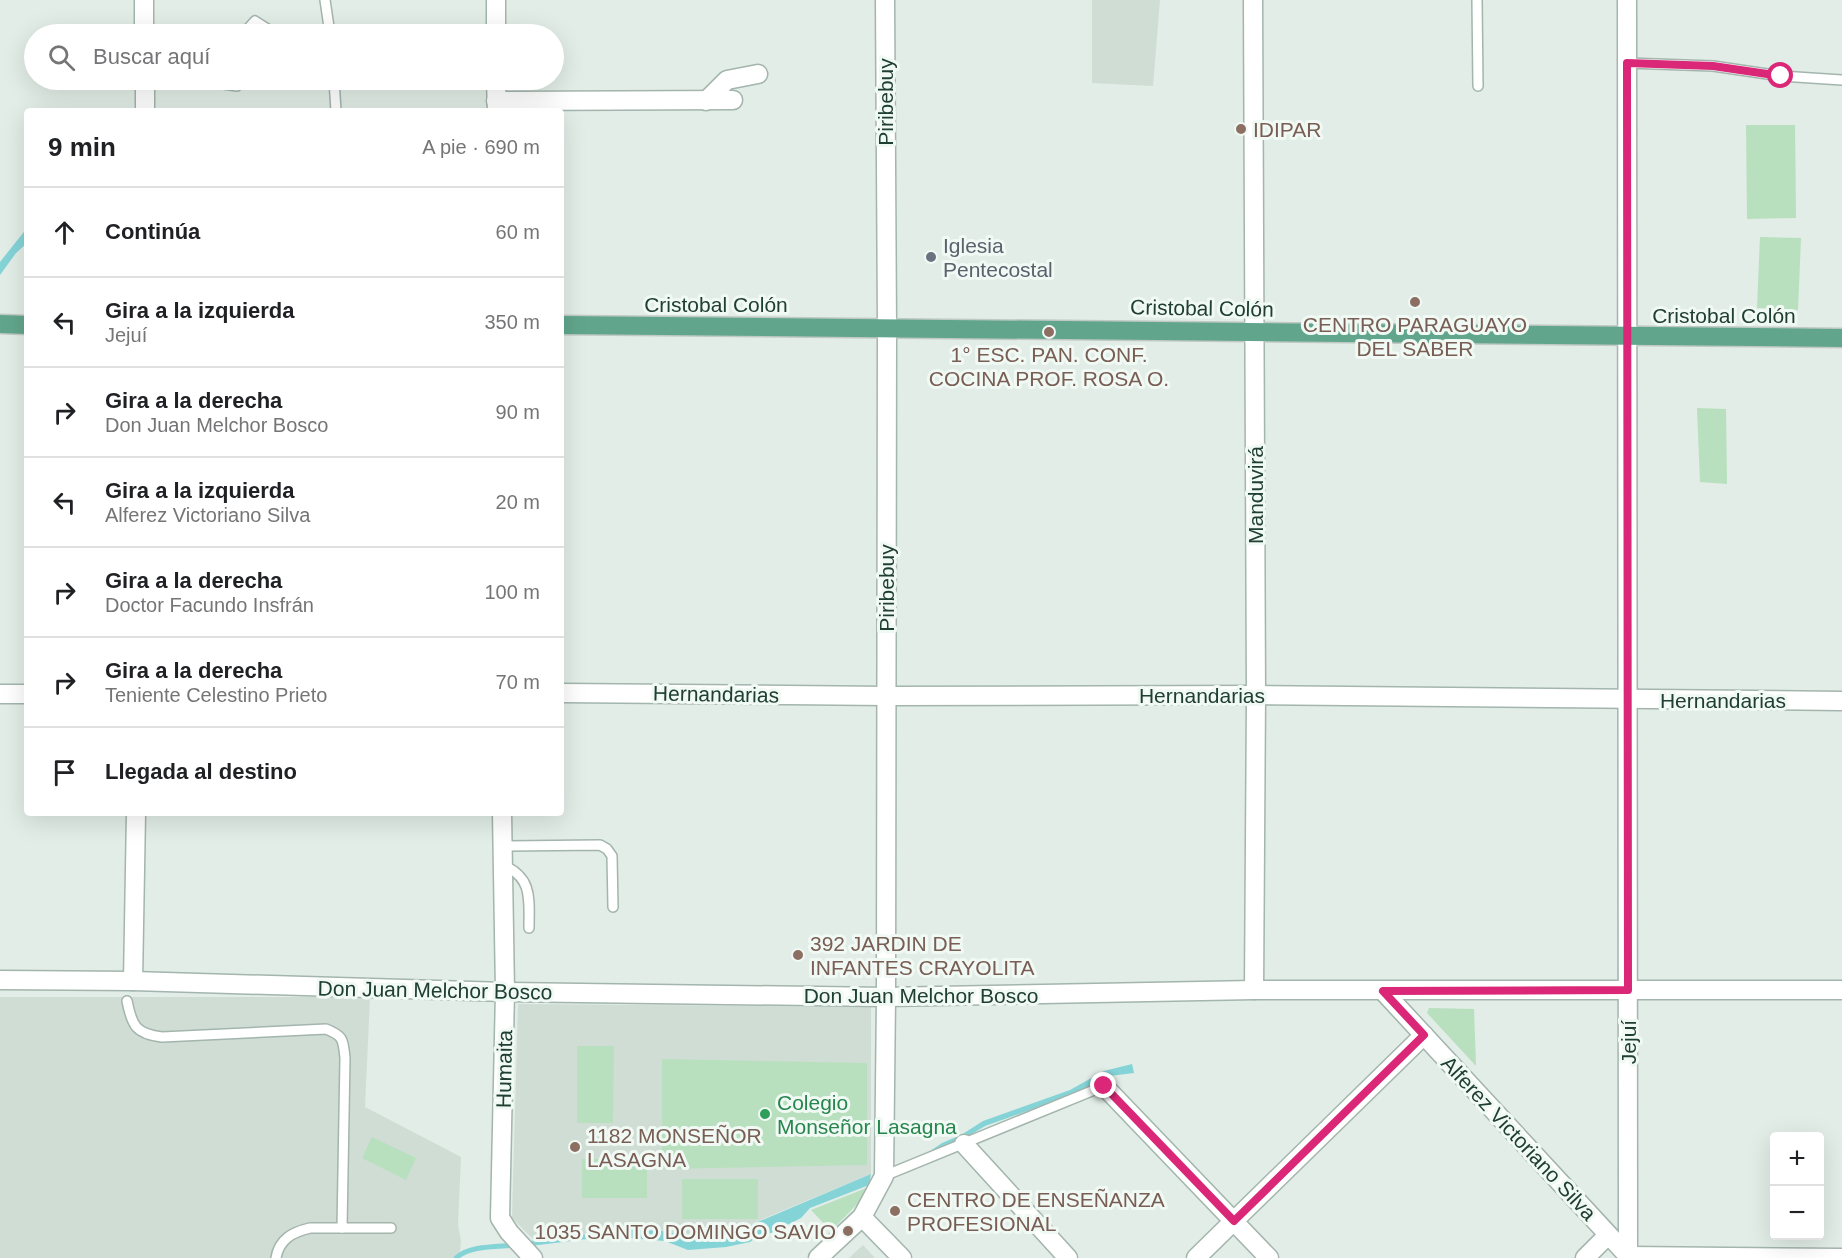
<!DOCTYPE html>
<html lang="es">
<head>
<meta charset="utf-8">
<style>
	body { margin:0; font-family:Arial,sans-serif; background:#f2f2f2; color:#202124 }
	.controls { position:absolute; right:18px; bottom:18px; display:grid; overflow:hidden; border-radius:6px; box-shadow:0 6px 24px #0002 }
	.controls button { width:54px; height:54px; display:grid; place-items:center; padding:0; border:0; border-bottom:2px solid #e0e0e0; background:#fff; color:#202124; font:30px sans-serif }
	.stop { position:absolute; width:18px; height:18px; margin:-14px; border:4px solid #db2777; border-radius:50%; background:#fff }
	.stop.end { background:#db2777; border-color:#fff; box-shadow:0 2px 6px #0008 }
	.list { margin:0; padding:0; list-style:none }
	h2 { display:flex; justify-content:space-between; align-items:center; height:78px; margin:0; padding:0 24px; font-size:26px }
	h2 small { font-size:20px; font-weight:400; color:#757577 }
	.list li { display:grid; grid-template-columns:39px 1fr auto; gap:18px; align-items:center; box-sizing:border-box; height:90px; padding:0 24px; border-top:2px solid #e0e0e0 }
	.list b { display:block; font-size:22px; white-space:nowrap }
	.list p { margin:0; font-size:20px; white-space:nowrap; color:#757577 }
	.list em { font-size:20px; font-style:normal; color:#757577 }
	.icon { flex:none; width:33px; height:33px; fill:none; stroke:currentColor; stroke-width:2; stroke-linecap:round; stroke-linejoin:round }
	.map { position:relative; flex:none; width:1842px; height:1258px; overflow:hidden }
	.search { position:absolute; background:#fff; box-shadow:0 6px 24px #0002; left:24px; top:24px; width:540px; height:66px; display:flex; align-items:center; gap:15px; box-sizing:border-box; padding:0 21px; border-radius:33px; color:#757577; font-size:22px }
	.panel { position:absolute; background:#fff; box-shadow:0 6px 24px #0002; left:24px; top:108px; width:540px; height:708px; border-radius:6px }
	.map>svg:first-child { display:block }
	.built { fill:#cfddd5 }
	.green { fill:#b8e0be }
	.water { fill:#84d3d7 }
	.lines { fill:none; stroke-linecap:round; stroke-linejoin:round }
	.stream { stroke:#84d3d7; stroke-width:5 }
	.service-casing { stroke:#a3b5ad; stroke-width:12 }
	.minor-casing { stroke:#a3b5ad; stroke-width:21 }
	.tertiary-casing { stroke:#a3b5ad; stroke-width:21 }
	.primary-casing { stroke:#c1c9c6; stroke-width:21 }
	.service { stroke:#fff; stroke-width:9 }
	.minor { stroke:#fff; stroke-width:18 }
	.tertiary { stroke:#fff; stroke-width:18 }
	.primary { stroke:#61a68c; stroke-width:18 }
	.route { stroke:#db2777; stroke-width:8 }
	.education-dot { fill:#8d6e63; stroke:#f1f9f4; stroke-width:2 }
	.worship-dot { fill:#6b7280; stroke:#f1f9f4; stroke-width:2 }
	.leisure-dot { fill:#2e9e5b; stroke:#f1f9f4; stroke-width:2 }
	.labels { text-anchor:middle; dominant-baseline:central; stroke-width:6; stroke-linejoin:round; paint-order:stroke }
	.street-label { font-size:21px; fill:#203f33; stroke:#f1f9f4 }
	.education-label { font-size:21px; fill:#785e54; stroke:#f1f9f4; text-anchor:start }
	.worship-label { font-size:21px; fill:#5b616d; stroke:#f1f9f4; text-anchor:start }
	.leisure-label { font-size:21px; fill:#27864d; stroke:#f1f9f4; text-anchor:start }
</style>
</head>
<body>
<div class="map">
<svg width="1842" height="1258" viewBox="0 0 1842 1258">
	<rect width="100%" height="100%" fill="#e1ede6"/>
	<g class="built">
		<path d="M 1092,0 L 1160,0 L 1153,86 L 1092,83 Z"/>
		<path d="M 0,997 L 370,997 L 365,1107 L 461,1157 L 458,1224 L 461,1241 L 460,1251 L 453,1258 L 0,1258 Z"/>
		<path d="M 518,1004 L 871,1007 L 871,1174 L 712,1240 L 657,1230 L 598,1233 L 535,1241 L 512,1218 Z"/>
		<path d="M 863,1245 L 875,1258 L 849,1258 Z"/>
	</g>
	<g class="green">
		<path d="M 1746,125 L 1795,125 L 1796,218 L 1747,219 Z"/>
		<path d="M 1760,237 L 1801,238 L 1798,310 L 1757,308 Z"/>
		<path d="M 1697,408 L 1726,409 L 1727,484 L 1700,482 Z"/>
		<path d="M 1429,1008 L 1474,1009 L 1476,1066 L 1427,1013 Z"/>
		<path d="M 577,1046 L 614,1046 L 613,1123 L 577,1123 Z"/>
		<path d="M 662,1059 L 867,1063 L 867,1165 L 662,1169 Z"/>
		<path d="M 372,1137 L 416,1158 L 406,1180 L 362,1158 Z"/>
		<rect x="582" y="1159" width="65" height="39"/>
		<rect x="682" y="1179" width="76" height="40"/>
		<path d="M 869,1187 L 866,1195 L 831,1231 L 811,1210 Z"/>
	</g>
	<g class="water">
		<path d="M 27,228 L 27,243 L 16,253 L 0,275 L 0,262 Z"/>
		<path d="M 1132,1064 L 1134,1073 L 1109,1076 L 1077,1093 L 985,1126 L 909,1172 L 908,1166 L 942,1143 L 961,1135 L 983,1121 L 1070,1090 L 1104,1071 Z"/>
		<path d="M 871,1174 L 869,1185 L 810,1208 L 801,1218 L 771,1233 L 761,1234 L 750,1242 L 726,1247 L 688,1250 L 665,1241 L 616,1237 L 585,1236 L 545,1244 L 541,1244 L 538,1242 L 598,1234 L 657,1230 L 713,1241 Z"/>
	</g>
	<g class="lines">
		<g class="stream">
			<path d="M 600,1235 L 620,1231 L 647,1232"/>
			<path d="M 526,1244 L 591,1236"/>
			<path d="M 456,1258 C 470,1245 498,1247 516,1245"/>
		</g>
		<g class="service-casing">
			<g id="service">
				<path d="M 325,0 L 330,34"/>
				<path d="M 1477,0 L 1478,86"/>
				<path d="M 243,34 L 255,21 L 274,33 L 273,34"/>
				<path d="M 1627,63 L 1713,66 L 1781,76 L 1842,80"/>
				<path d="M 196,80 L 237,86 L 237,80"/>
				<path d="M 334,80 L 336,111"/>
				<path d="M 502,846 L 600,845 L 607,849 L 612,856 L 613,907"/>
				<path d="M 503,865 C 533,878 529,899 529,928"/>
				<path d="M 127,1001 C 132,1026 136,1034 162,1037 L 326,1029 C 344,1036 343,1040 345,1058 L 342,1228"/>
				<path d="M 884,1176 L 1104,1086"/>
				<path d="M 276,1258 C 279,1239 293,1232 310,1228 L 391,1228"/>
			</g>
		</g>
		<g class="minor-casing">
			<g id="minor">
				<path d="M 496,0 L 496,34"/>
				<path d="M 1253,0 L 1256,695 L 1254,990"/>
				<path d="M 1627,0 L 1628,1256"/>
				<path d="M 496,80 L 497,111"/>
				<path d="M 496,101 L 733,100"/>
				<path d="M 706,101 L 727,80 L 758,74"/>
				<path d="M 561,693 L 886,696 L 1256,695 L 1842,701"/>
				<path d="M 0,694 L 27,694"/>
				<path d="M 502,813 L 505,992 L 500,1218 L 509,1232 L 533,1258"/>
				<path d="M 0,980 L 133,981 L 505,992 L 886,997 L 1254,990 L 1842,990"/>
				<path d="M 133,981 L 136,813"/>
				<path d="M 1383,991 L 1630,1258"/>
				<path d="M 1104,1086 L 1269,1258"/>
				<path d="M 964,1144 L 1068,1258"/>
				<path d="M 862,1217 L 902,1258"/>
				<path d="M 1628,1256 L 1842,1258"/>
				<path d="M 818,1258 L 862,1217 L 884,1176 L 886,997 L 887,327 L 885,0"/>
				<path d="M 1196,1258 L 1424,1035"/>
				<path d="M 1585,1258 L 1608,1235"/>
			</g>
		</g>
		<g class="tertiary-casing">
			<g id="tertiary">
				<path d="M 144,0 L 144,34"/>
				<path d="M 145,111 L 145,80"/>
			</g>
		</g>
		<g class="primary-casing">
			<g id="primary">
				<path d="M 0,324 L 27,325"/>
				<path d="M 561,325 L 1842,338"/>
			</g>
		</g>
		<use href="#service" class="service"/>
		<use href="#minor" class="minor"/>
		<use href="#tertiary" class="tertiary"/>
		<use href="#primary" class="primary"/>
	</g>
	<g class="lines">
		<path class="route" d="M 1104,1086 L 1234,1221 L 1424,1035 L 1383,991 L 1628,990 L 1627,63 L 1713,66 L 1781,76"/>
	</g>
	<g class="education-dot">
		<circle cx="1241" cy="129" r="6"/>
		<circle cx="1415" cy="302" r="6"/>
		<circle cx="1049" cy="332" r="6"/>
		<circle cx="798" cy="955" r="6"/>
		<circle cx="575" cy="1147" r="6"/>
		<circle cx="895" cy="1211" r="6"/>
		<circle cx="848" cy="1231" r="6"/>
	</g>
	<circle class="worship-dot" cx="931" cy="257" r="6"/>
	<circle class="leisure-dot" cx="765" cy="1114" r="6"/>
	<g class="labels">
		<g class="street-label">
			<text transform="translate(885 102) rotate(-90)">Piribebuy</text>
			<text x="716" y="304">Cristobal Colón</text>
			<text transform="translate(1202 308) rotate(1)">Cristobal Colón</text>
			<text x="1724" y="315">Cristobal Colón</text>
			<text transform="translate(1255 495) rotate(-90)">Manduvirá</text>
			<text transform="translate(886 588) rotate(-90)">Piribebuy</text>
			<text transform="translate(716 694) rotate(1)">Hernandarias</text>
			<text x="1202" y="695">Hernandarias</text>
			<text x="1723" y="700">Hernandarias</text>
			<text transform="translate(435 990) rotate(1)">Don Juan Melchor Bosco</text>
			<text x="921" y="995">Don Juan Melchor Bosco</text>
			<text transform="translate(1628 1042) rotate(-90)">Jejuí</text>
			<text transform="translate(504 1069) rotate(-89)">Humaita</text>
			<text transform="translate(1519 1138) rotate(47)">Alferez Victoriano Silva</text>
		</g>
		<g class="education-label">
			<text x="1253" y="129">IDIPAR</text>
			<text x="1415" y="324" text-anchor="middle">CENTRO PARAGUAYO<tspan x="1415" dy="24">DEL SABER</tspan></text>
			<text x="1049" y="354" text-anchor="middle">1° ESC. PAN. CONF.<tspan x="1049" dy="24">COCINA PROF. ROSA O.</tspan></text>
			<text x="810" y="943">392 JARDIN DE<tspan x="810" dy="24">INFANTES CRAYOLITA</tspan></text>
			<text x="587" y="1135">1182 MONSEÑOR<tspan x="587" dy="24">LASAGNA</tspan></text>
			<text x="907" y="1199">CENTRO DE ENSEÑANZA<tspan x="907" dy="24">PROFESIONAL</tspan></text>
			<text x="836" y="1231" text-anchor="end">1035 SANTO DOMINGO SAVIO</text>
		</g>
		<g class="worship-label">
			<text x="943" y="245">Iglesia<tspan x="943" dy="24">Pentecostal</tspan></text>
		</g>
		<g class="leisure-label">
			<text x="777" y="1102">Colegio<tspan x="777" dy="24">Monseñor Lasagna</tspan></text>
		</g>
	</g>
</svg>
<div class="controls">
<button>+</button>
<button>−</button>
</div>
<div class="stop" style="left:1781px;top:76px"></div>
<div class="stop end" style="left:1104px;top:1086px"></div>
<div class="search"><svg class="icon" aria-label="search" viewBox="0 0 24 24"><circle cx="10" cy="10" r="6"/><path d="M15 15l6 6"/></svg>Buscar aquí</div>
<section class="panel">
<h2>9 min<small>A pie · 690 m</small></h2>
<ul class="list">
<li><svg class="icon" aria-label="ahead" viewBox="0 0 24 24"><path d="M12 20V5M6 11l6-6 6 6"/></svg><div><b>Continúa</b></div><em>60 m</em></li>
<li><svg class="icon" aria-label="left" viewBox="0 0 24 24"><path d="M17 20v-9H6M10 6l-5 5 5 5"/></svg><div><b>Gira a la izquierda</b><p>Jejuí</p></div><em>350 m</em></li>
<li><svg class="icon" aria-label="right" viewBox="0 0 24 24"><path d="M7 20v-9h11M14 6l5 5-5 5"/></svg><div><b>Gira a la derecha</b><p>Don Juan Melchor Bosco</p></div><em>90 m</em></li>
<li><svg class="icon" aria-label="left" viewBox="0 0 24 24"><path d="M17 20v-9H6M10 6l-5 5 5 5"/></svg><div><b>Gira a la izquierda</b><p>Alferez Victoriano Silva</p></div><em>20 m</em></li>
<li><svg class="icon" aria-label="right" viewBox="0 0 24 24"><path d="M7 20v-9h11M14 6l5 5-5 5"/></svg><div><b>Gira a la derecha</b><p>Doctor Facundo Insfrán</p></div><em>100 m</em></li>
<li><svg class="icon" aria-label="right" viewBox="0 0 24 24"><path d="M7 20v-9h11M14 6l5 5-5 5"/></svg><div><b>Gira a la derecha</b><p>Teniente Celestino Prieto</p></div><em>70 m</em></li>
<li><svg class="icon" aria-label="arrive" viewBox="0 0 24 24"><path d="M6 21V4h12l-3 4 3 4H6"/></svg><div><b>Llegada al destino</b></div></li>
</ul>
</section>
</div>
</body>
</html>
